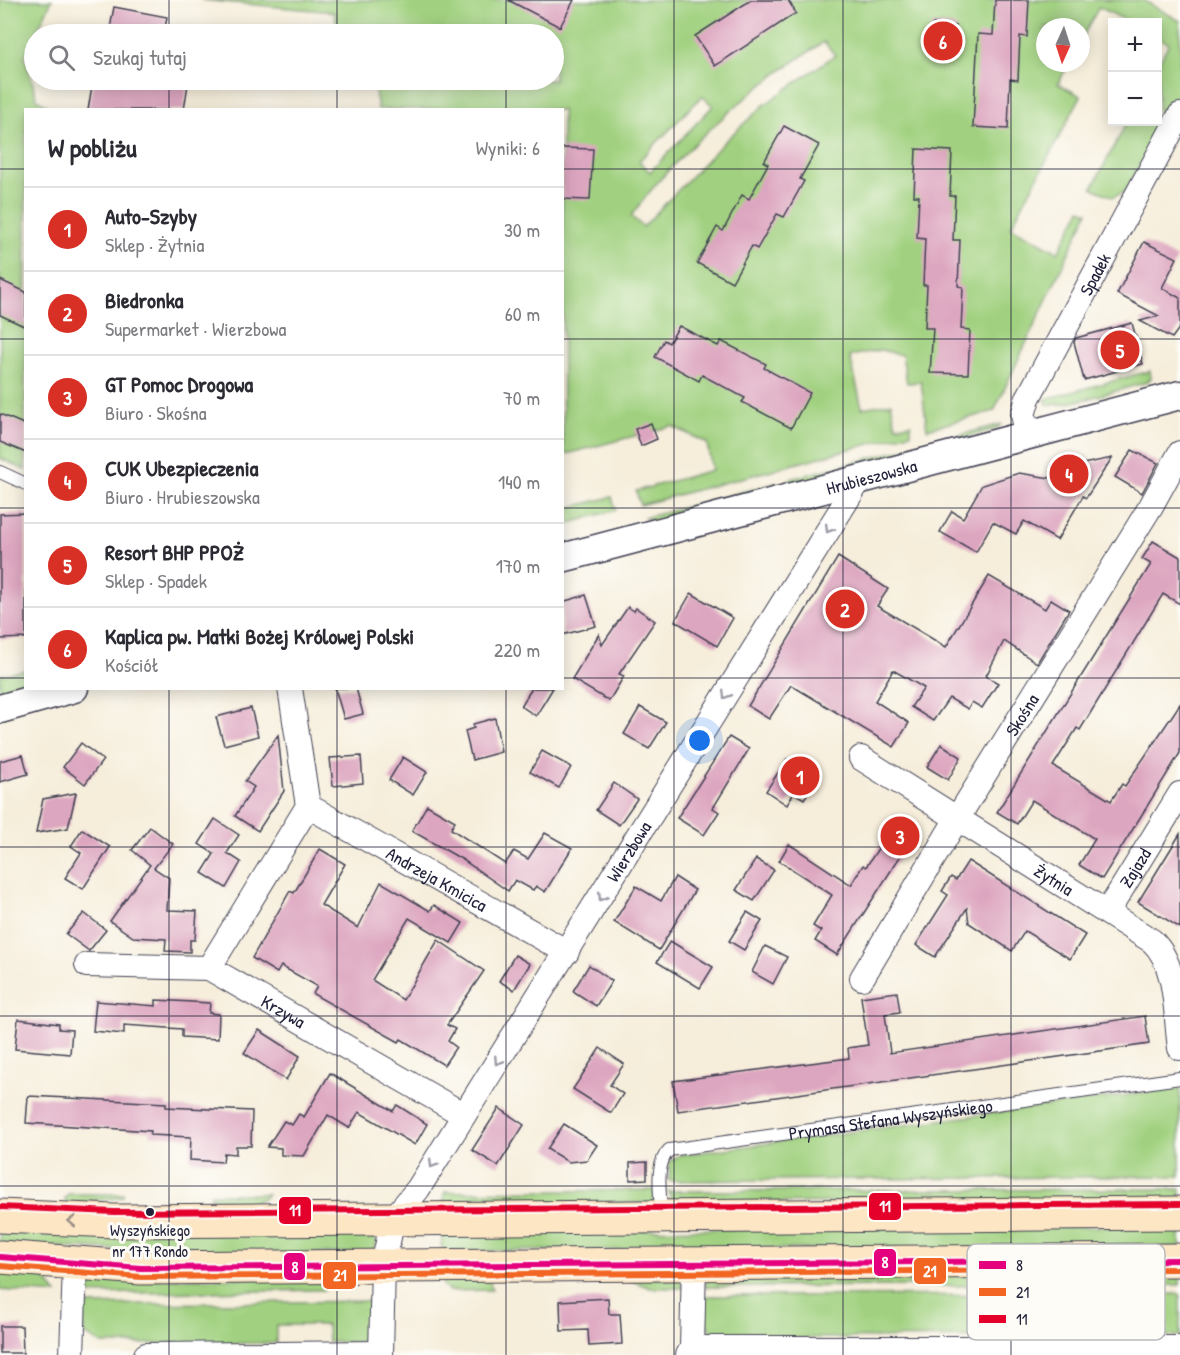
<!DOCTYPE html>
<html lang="pl">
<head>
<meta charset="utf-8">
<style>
	body { margin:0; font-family:"Patrick Hand",sans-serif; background:#f2f2f3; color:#2b2b33 }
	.controls { position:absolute; right:18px; top:18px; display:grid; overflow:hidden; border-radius:0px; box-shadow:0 3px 15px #0003 }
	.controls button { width:54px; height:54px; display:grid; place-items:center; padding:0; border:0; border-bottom:2px solid #e1e1e2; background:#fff; color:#2b2b33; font:30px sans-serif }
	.compass { position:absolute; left:1036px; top:18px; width:54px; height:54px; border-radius:50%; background:#fff; box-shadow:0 3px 15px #0003; rotate:183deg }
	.you { position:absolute; left:700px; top:741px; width:21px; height:21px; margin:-15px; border:4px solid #fff; border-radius:50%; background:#1a73e8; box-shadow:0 0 0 9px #1a73e833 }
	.badge { display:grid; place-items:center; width:39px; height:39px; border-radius:50%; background:#d93025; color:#fff; font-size:20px; font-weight:700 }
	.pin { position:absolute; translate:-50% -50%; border:3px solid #fff; box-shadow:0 2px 6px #0006 }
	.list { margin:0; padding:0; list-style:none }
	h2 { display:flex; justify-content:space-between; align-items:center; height:78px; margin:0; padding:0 24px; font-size:26px }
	h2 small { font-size:20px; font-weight:400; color:#7c7c81 }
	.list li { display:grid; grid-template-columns:39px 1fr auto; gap:18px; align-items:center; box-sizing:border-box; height:84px; padding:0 24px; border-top:2px solid #e1e1e2 }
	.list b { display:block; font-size:22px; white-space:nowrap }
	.list p { margin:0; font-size:20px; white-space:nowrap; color:#7c7c81 }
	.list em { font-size:20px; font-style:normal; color:#7c7c81 }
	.icon { flex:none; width:33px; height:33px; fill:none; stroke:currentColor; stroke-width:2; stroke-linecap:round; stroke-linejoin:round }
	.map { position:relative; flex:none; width:1180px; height:1355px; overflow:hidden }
	.search { position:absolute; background:#fff; box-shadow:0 3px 15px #0003; left:24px; top:24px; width:540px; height:66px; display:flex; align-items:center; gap:15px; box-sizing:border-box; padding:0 21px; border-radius:33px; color:#7c7c81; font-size:22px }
	.panel { position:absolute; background:#fff; box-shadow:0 3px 15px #0003; left:24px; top:108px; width:540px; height:582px; border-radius:0px }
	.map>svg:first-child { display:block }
	.green { fill:#a1d180; stroke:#627a5e; stroke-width:1.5; fill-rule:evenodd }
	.building { fill:#dda6c0 }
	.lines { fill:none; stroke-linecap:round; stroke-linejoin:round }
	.service-casing { stroke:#424153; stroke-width:14 }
	.minor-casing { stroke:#424153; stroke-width:26 }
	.tertiary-casing { stroke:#424153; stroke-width:31 }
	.secondary-casing { stroke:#424153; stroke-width:35 }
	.service { stroke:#fff; stroke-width:12 }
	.minor { stroke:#fff; stroke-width:24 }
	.tertiary { stroke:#fff; stroke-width:28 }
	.secondary { stroke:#fce6c4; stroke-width:33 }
	.bus-1-casing { stroke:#fdfcf7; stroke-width:10 }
	.bus-2-casing { stroke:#fdfcf7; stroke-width:10 }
	.bus-3-casing { stroke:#fdfcf7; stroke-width:10 }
	.bus-1 { stroke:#e5007d; stroke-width:6 }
	.bus-2 { stroke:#f26522; stroke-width:6 }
	.bus-3 { stroke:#e4002b; stroke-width:6 }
	.oneway { stroke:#9c9ca7 }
	.oneway2 { stroke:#9a8e86 }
	.grid { fill:none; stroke:#22223b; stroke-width:1.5; stroke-opacity:0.55 }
	.bus-dot { fill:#22223b; stroke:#fdfcf7; stroke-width:2 }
	.labels { text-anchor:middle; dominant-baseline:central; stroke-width:6; stroke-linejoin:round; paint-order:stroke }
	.bus-label { font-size:16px; fill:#22223b; stroke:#fdfcf7 }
	.street-label { font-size:18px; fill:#22223b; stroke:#fdfcf7 }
	.key { fill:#fdfcf7; stroke:#bbbbbf; stroke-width:1.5 }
	.key-label { font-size:16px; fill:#22223b }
	.line-badge { stroke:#fdfcf7; stroke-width:2 }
	.badge-label { font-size:16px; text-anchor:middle; font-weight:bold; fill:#fff }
</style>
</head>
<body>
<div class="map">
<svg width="1180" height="1355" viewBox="0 0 1180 1355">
	<rect width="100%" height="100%" fill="#fdfcf7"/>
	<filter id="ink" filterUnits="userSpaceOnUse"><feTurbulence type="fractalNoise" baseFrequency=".0167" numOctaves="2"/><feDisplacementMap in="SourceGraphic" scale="12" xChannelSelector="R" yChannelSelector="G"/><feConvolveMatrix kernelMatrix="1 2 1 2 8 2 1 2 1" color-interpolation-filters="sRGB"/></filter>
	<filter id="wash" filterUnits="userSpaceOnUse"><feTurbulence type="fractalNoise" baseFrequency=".008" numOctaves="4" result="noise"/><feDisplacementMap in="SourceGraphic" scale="24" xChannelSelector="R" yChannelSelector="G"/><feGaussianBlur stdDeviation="1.35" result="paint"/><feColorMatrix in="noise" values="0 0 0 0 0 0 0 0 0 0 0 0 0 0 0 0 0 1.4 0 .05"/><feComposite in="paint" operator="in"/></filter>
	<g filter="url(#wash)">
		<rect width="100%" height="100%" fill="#f6eedb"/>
		<g class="green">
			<path d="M 0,0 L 52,0 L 25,56 L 37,99 L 52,109 L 26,110 L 25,470 L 0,458 Z"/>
			<path d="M 201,0 L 1143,0 L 1180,21 L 1180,91 L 1125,192 L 1113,197 L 1092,188 L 1127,122 L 1158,122 L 1158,64 L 1169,43 L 1158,38 L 1158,22 L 1129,22 L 1099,7 L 1081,40 L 1081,27 L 1045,27 L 1045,63 L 1069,63 L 1058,84 L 1081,96 L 1011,227 L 1058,252 L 1081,209 L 1088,212 L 994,411 L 927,429 L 921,382 L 907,383 L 902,355 L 881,350 L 850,356 L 862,408 L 891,403 L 896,426 L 911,424 L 911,433 L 640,505 L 636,491 L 712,470 L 707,443 L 672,426 L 563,455 L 562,110 L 378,109 L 373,80 L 554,80 L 554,34 L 366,34 L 364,26 L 338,28 L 334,12 ZM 824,42 L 835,55 L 764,105 L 723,143 L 643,227 L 631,216 C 677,152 758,82 824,42 ZM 702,96 L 713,106 L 650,172 L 639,161 Z"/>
			<path d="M 1150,371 L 1151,378 L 1147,382 C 1129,387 1060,409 1047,404 L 1045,399 Z"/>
			<path d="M 1002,424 L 996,429 L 939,445 L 933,442 Z"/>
			<path d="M 912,447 L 909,454 L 792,487 L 790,479 Z"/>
			<path d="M 776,483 L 778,490 L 652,522 L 644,518 Z"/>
			<path d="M 612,497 L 616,510 L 563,525 L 563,509 Z"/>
			<path d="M 25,670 L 26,688 L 0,698 L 0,675 Z"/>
			<path d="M 1180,1088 L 1180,1176 L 669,1181 L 670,1161 L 680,1155 Z"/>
			<path d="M 1180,1189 L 1180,1202 L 673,1203 L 668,1191 Z"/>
			<path d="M 655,1190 L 655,1198 L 652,1203 L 443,1203 L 445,1192 Z"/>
			<path d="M 69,1194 L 123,1194 L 123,1197 L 69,1204 L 64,1199 Z"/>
			<path d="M 211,1194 L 268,1194 C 255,1209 229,1200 211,1198 Z"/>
			<path d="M 1180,1226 L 1180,1247 L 445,1251 L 441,1246 L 444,1231 Z"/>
			<path d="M 0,1228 L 370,1231 L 377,1242 L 374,1249 L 367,1253 L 196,1254 L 0,1244 Z"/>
			<path d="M 0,1268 L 42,1275 L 57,1294 L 0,1290 Z"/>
			<path d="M 1180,1271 L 1180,1285 L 705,1287 L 705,1283 L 713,1275 Z"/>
			<path d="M 620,1276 L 681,1280 L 683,1288 L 650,1288 Z"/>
			<path d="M 328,1277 L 328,1287 L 324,1290 L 86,1294 L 96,1280 Z"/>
			<path d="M 443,1277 L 490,1281 L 492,1290 L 449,1291 L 443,1285 Z"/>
			<rect x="1165" y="1294" width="15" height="42"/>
			<path d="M 1155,1295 L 1155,1337 L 722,1338 C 702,1329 703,1315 704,1296 Z"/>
			<path d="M 370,1301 L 370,1331 L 359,1342 L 328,1342 L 327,1325 L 276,1325 L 276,1343 L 102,1344 L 84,1334 L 83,1305 Z"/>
		</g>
		<g id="blocks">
			<g class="building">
				<path d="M 508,0 L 574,0 L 560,27 Z"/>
				<path d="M 751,0 L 788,0 L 796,13 L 715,66 L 695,36 Z"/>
				<path d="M 995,0 L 1029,0 L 1027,37 L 1020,36 L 1018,80 L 1010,79 L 1008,129 L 973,127 L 978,34 L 993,35 Z"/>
				<path d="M 114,7 L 167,17 L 164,34 L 109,34 Z"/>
				<path d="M 933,24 L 956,26 L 955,48 L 934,47 L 928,36 Z"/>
				<path d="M 93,80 L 165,80 L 188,84 L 184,110 L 88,110 Z"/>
				<path d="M 784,126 L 819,145 L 800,179 L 804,181 L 784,217 L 777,214 L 757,249 L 752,246 L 732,282 L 697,263 L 717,227 L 723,231 L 742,195 L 749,199 L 768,164 L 764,162 Z"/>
				<path d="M 562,148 L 593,149 L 590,200 L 562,199 Z"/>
				<path d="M 916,149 L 952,151 L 950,196 L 955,196 L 953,240 L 960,240 L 958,286 L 963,287 L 961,329 L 970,330 L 968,374 L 930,373 L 933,328 L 925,328 L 927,285 L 923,285 L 925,239 L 917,238 L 919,196 L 914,196 Z"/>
				<path d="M 1144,242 L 1177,258 L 1162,288 L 1180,298 L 1180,327 L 1172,338 L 1140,321 L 1159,316 L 1117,294 Z"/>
				<path d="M 0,280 L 26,292 L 26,327 L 0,315 Z"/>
				<path d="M 1132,323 L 1143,364 L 1084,380 L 1074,342 L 1076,338 Z"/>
				<path d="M 679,326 L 718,346 L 721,341 L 766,364 L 764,368 L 810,393 L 791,428 L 742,402 L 745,398 L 702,375 L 699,381 L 655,357 L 664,340 L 669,343 Z"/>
				<path d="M 0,414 L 26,425 L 26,453 L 0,442 Z"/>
				<path d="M 651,423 L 657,439 L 641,446 L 635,429 Z"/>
				<path d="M 1132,450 L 1158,463 L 1142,493 L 1115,477 Z"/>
				<path d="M 1112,458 L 1086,498 L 1083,496 L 1057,540 L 1024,521 L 1016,534 L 993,522 L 976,552 L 940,532 L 952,511 L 963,518 L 982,485 L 1019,473 L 1050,478 L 1062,459 L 1073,466 Z"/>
				<path d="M 26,513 L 26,638 L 0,639 L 0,514 Z"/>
				<path d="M 1153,541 L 1180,557 L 1180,604 L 1163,594 L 1080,730 L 1077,728 L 1053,766 L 1111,801 L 1122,784 L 1125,786 L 1180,704 L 1180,753 L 1102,879 L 1079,865 L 1095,839 L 1032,800 L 1017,824 L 997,812 L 1151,564 L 1142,559 Z"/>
				<path d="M 838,557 L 888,589 L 877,606 L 946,647 L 989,576 L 1045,609 L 1051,599 L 1069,610 L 1037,663 L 1004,641 L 986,676 L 998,683 L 982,708 L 972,702 L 968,709 L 949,698 L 933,721 L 911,707 L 924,688 L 893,670 L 875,701 L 909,723 L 894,747 L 791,685 L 769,719 L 748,706 Z"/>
				<path d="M 691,593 L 733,618 L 717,646 L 675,621 Z"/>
				<path d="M 586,595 L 596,626 L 562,635 L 562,602 Z"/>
				<path d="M 628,607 L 634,611 L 636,608 L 655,621 L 619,674 L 624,676 L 609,701 L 572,679 L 599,634 L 602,645 Z"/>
				<path d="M 335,688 L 356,688 L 363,714 L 344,719 Z"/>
				<path d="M 532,688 L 553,688 L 536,716 L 521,706 Z"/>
				<path d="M 640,707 L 666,722 L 649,749 L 624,734 Z"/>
				<path d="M 251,708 L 258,736 L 224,745 L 216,717 Z"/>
				<path d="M 495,718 L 501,752 L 472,760 L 465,731 L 474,728 L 473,724 Z"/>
				<path d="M 278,735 L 284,791 L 258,831 L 235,816 L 254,787 L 245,781 Z"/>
				<path d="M 729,737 L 749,749 L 713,808 L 719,812 L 704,835 L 677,818 Z"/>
				<path d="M 81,743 L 103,760 L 85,784 L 63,767 Z"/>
				<path d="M 941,744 L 961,757 L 948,780 L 927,767 Z"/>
				<path d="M 542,751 L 571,767 L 559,788 L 530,772 Z"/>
				<path d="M 23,755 L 28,774 L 0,782 L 0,761 Z"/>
				<path d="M 361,756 L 363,783 L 333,786 L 330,758 Z"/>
				<path d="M 403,757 L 427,772 L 413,795 L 389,780 Z"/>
				<path d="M 787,759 L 795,764 L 798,760 L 820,775 L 804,799 L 794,793 L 787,805 L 766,791 Z"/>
				<path d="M 614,783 L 637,799 L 619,825 L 596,810 Z"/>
				<path d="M 76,793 L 68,828 L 36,833 L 43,799 Z"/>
				<path d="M 427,805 L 455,821 L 451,829 L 505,864 L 514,851 L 528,859 L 545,833 L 572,848 L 545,892 L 536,886 L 533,890 L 515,880 L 508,891 L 463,860 L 412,831 Z"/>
				<path d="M 898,818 L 917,830 L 837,955 L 815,941 L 821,931 L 813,926 L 832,895 L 779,861 L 789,844 L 851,885 L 863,865 L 866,867 Z"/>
				<path d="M 215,819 L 239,835 L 227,853 L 241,862 L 226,888 L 202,873 L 214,854 L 199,844 Z"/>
				<path d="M 150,827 L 173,844 L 154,868 L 169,878 L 167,910 L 197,911 L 195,940 L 190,940 L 190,952 L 165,951 L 166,939 L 133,937 L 110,921 L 150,865 L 132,850 Z"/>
				<path d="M 82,829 L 110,847 L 83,889 L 65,878 L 81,853 L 71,846 Z"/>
				<path d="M 1180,834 L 1180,928 L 1138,902 Z"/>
				<path d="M 320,849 L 345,864 L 321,905 L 358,928 L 381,882 L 430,911 L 434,905 L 463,923 L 451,943 L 409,918 L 372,980 L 403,1000 L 438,940 L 484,971 L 447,1025 L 455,1029 L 448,1041 L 456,1047 L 444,1065 L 401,1039 L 399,1042 L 313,994 L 317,986 L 281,966 L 277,973 L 252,958 L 290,891 L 294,893 Z"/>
				<path d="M 756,859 L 774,870 L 754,901 L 736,890 Z"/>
				<path d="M 968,861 L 1085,935 L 1070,959 L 1025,931 L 1012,951 L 969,923 L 967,908 L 935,957 L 916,945 L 948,895 L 942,891 L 951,877 L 956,880 Z"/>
				<path d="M 675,877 L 695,890 L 659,950 L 614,922 L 636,886 L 661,901 Z"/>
				<path d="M 747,912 L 762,921 L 744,950 L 729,941 Z"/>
				<path d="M 84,913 L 106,930 L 89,951 L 66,934 Z"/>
				<path d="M 670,941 L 713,967 L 700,988 L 657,962 Z"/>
				<path d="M 765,946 L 787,957 L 773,984 L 752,972 Z"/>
				<path d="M 515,955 L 530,964 L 514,990 L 499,981 Z"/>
				<path d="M 589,965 L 612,981 L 596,1006 L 573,991 Z"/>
				<path d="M 897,992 L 900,1012 L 885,1014 L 890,1053 L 1145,1016 L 1149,1044 L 678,1111 L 673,1081 L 849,1058 L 848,1048 L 868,1045 L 861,997 Z"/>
				<path d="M 156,1000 L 210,1003 L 209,1013 L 219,1014 L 218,1039 L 182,1037 L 182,1029 L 124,1025 L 124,1034 L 93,1031 L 96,1001 L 156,1006 Z"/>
				<path d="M 18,1019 L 59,1024 L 59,1029 L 72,1030 L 70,1054 L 15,1049 Z"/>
				<path d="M 259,1030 L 300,1056 L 286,1080 L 244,1053 Z"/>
				<path d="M 600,1048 L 624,1064 L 610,1085 L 623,1094 L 611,1113 L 573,1089 Z"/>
				<path d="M 330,1073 L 393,1111 L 397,1105 L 427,1124 L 415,1145 L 359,1112 L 349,1128 L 328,1115 L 304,1156 L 281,1155 L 281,1148 L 267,1147 L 284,1121 L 292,1125 L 299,1114 L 304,1117 Z"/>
				<path d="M 28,1096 L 166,1103 L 166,1107 L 252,1111 L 251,1146 L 236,1146 L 236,1154 L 224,1153 L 223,1162 L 190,1160 L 191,1137 L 150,1135 L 151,1131 L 26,1123 Z"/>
				<path d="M 499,1108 L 524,1125 L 498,1166 L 472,1150 Z"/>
				<path d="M 564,1124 L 597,1145 L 587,1160 L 568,1162 L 547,1149 Z"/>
				<path d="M 647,1162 L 647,1179 L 630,1180 L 630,1163 Z"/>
				<path d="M 608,1298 L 609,1314 L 620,1314 L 622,1344 L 589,1346 L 588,1330 L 561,1331 L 560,1301 Z"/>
				<path d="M 0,1326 L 22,1326 L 23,1353 L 0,1353 Z"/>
			</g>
		</g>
	</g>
	<g filter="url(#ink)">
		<use href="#blocks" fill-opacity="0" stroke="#424153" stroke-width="1.5"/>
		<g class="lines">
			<g class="service-casing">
				<g id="service">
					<path d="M 0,472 L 26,484"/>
					<path id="s1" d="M 661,1215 C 661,1194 654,1165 669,1150 L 1180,1078"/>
				</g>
			</g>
			<g class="minor-casing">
				<g id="minor">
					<path id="s2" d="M 1028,436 L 1023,415 L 1028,398 L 1180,115"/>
					<path id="s3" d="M 861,758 L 1152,941 C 1178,965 1175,1015 1180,1048"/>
					<path id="s4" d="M 308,806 L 567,952"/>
					<path id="s5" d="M 1108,911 L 1180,794"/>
					<path id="s6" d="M 87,965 L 209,968 L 464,1115"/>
					<path d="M 209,968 L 308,806 L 290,688"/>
					<path id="s7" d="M 862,978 L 958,817 L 1151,506 L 1180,453"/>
					<path d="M 692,1348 L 694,1262"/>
					<path d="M 72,1355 L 75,1264"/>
					<path d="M 146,1355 L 381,1353"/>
					<path id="s8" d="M 381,1355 L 383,1265 L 393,1219 L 418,1189 L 860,479"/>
					<path d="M 688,1355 L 692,1348 L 1180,1348"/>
				</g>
			</g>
			<g class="tertiary-casing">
				<g id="tertiary">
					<path id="s9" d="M 562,558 L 1180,395"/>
					<path d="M 0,709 L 74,688"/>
				</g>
			</g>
			<g class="secondary-casing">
				<g id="secondary">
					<path d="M 0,1216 L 114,1221 L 1180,1213"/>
					<path d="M 0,1257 L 141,1268 L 1180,1260"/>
				</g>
			</g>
			<use href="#service" class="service"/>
			<use href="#minor" class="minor"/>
			<use href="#tertiary" class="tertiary"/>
			<use href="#secondary" class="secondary"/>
			<g class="bus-1-casing">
				<path id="bus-1" d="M 0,1257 L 141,1268 L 1180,1260"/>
			</g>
			<g class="bus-2-casing">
				<path id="bus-2" d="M 0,1266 L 141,1277 L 1180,1269"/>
			</g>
			<g class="bus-3-casing">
				<path id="bus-3" d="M 0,1207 L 114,1212 L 1180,1204"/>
			</g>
			<use href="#bus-1" class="bus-1"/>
			<use href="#bus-2" class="bus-2"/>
			<use href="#bus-3" class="bus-3"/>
		</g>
		<defs><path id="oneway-chevron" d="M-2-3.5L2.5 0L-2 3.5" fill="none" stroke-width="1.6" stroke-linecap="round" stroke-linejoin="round" transform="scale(1.5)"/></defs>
		<g class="oneway">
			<use href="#oneway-chevron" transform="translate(829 529) rotate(122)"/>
			<use href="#oneway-chevron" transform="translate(726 695) rotate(122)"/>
			<use href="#oneway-chevron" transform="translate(602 897) rotate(122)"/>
			<use href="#oneway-chevron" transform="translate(498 1061) rotate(123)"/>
			<use href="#oneway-chevron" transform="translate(433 1164) rotate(122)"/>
		</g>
		<use class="oneway2" href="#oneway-chevron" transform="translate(72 1221) rotate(-178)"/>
	</g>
	<path class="grid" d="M 169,0 L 169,34M 337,0 L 337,34M 506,0 L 506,34M 674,0 L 674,1355M 843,0 L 843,1355M 1011,0 L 1011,1355M 169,80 L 169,110M 337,80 L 337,110M 506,80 L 506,110M 0,169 L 26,169M 562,169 L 1180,169M 0,339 L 26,339M 562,339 L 1180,339M 0,508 L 26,508M 562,508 L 1180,508M 0,678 L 26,678M 562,678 L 1180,678M 169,688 L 169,1355M 337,688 L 337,1355M 506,688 L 506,1355M 0,847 L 1180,847M 0,1016 L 1180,1016M 0,1186 L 1180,1186"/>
	<circle class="bus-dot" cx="150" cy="1212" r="5"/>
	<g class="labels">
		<g class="bus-label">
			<text x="150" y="1230">Wyszyńskiego<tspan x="150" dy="21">nr 177 Rondo</tspan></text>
		</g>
		<g class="street-label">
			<text stroke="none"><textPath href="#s2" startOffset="180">Spadek</textPath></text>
			<text stroke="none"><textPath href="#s9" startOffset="320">Hrubieszowska</textPath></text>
			<text stroke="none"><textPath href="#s7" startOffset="308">Skośna</textPath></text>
			<text stroke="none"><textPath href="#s8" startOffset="574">Wierzbowa</textPath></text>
			<text stroke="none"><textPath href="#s5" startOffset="51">Zajazd</textPath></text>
			<text stroke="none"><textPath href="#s3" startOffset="228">Żytnia</textPath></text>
			<text stroke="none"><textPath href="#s4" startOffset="148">Andrzeja Kmicica</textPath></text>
			<text stroke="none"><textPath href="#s6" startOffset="208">Krzywa</textPath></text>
			<text stroke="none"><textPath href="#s1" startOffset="291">Prymasa Stefana Wyszyńskiego</textPath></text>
		</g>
	</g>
	<rect x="967" y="1244" width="198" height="96" rx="9" class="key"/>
	<rect x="979" y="1261" width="27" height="8" fill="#e5007d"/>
	<rect x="979" y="1288" width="27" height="8" fill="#f26522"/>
	<rect x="979" y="1315" width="27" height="8" fill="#e4002b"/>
	<g class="key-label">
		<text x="1016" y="1271">8</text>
		<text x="1016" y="1298">21</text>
		<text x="1016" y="1325">11</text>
	</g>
	<g class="line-badge">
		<rect x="868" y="1192" width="34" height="29" rx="6" fill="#e4002b"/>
		<rect x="278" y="1196" width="34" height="29" rx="6" fill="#e4002b"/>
		<rect x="873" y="1248" width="24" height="29" rx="6" fill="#e5007d"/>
		<rect x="283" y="1252" width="23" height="29" rx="6" fill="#e5007d"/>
		<rect x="913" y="1257" width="34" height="28" rx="6" fill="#f26522"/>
		<rect x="322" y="1261" width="35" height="29" rx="6" fill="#f26522"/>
	</g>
	<g class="badge-label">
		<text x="885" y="1212">11</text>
		<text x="295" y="1216">11</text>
		<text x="885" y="1268">8</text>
		<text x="295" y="1273">8</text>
		<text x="930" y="1277">21</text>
		<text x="340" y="1281">21</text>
	</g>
</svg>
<div class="controls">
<button>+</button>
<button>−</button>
</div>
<svg class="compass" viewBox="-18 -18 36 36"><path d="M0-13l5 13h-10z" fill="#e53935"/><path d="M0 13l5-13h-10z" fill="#7c7c81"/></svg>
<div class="you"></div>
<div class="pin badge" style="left:800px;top:776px">1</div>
<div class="pin badge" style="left:845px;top:609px">2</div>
<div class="pin badge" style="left:900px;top:836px">3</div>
<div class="pin badge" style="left:1069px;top:474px">4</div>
<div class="pin badge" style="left:1120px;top:350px">5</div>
<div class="pin badge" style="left:943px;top:41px">6</div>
<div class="search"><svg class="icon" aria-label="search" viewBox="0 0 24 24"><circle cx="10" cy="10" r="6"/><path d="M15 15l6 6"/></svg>Szukaj tutaj</div>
<section class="panel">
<h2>W pobliżu<small>Wyniki: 6</small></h2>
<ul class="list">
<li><span class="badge">1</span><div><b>Auto-Szyby</b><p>Sklep · Żytnia</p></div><em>30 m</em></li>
<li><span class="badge">2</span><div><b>Biedronka</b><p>Supermarket · Wierzbowa</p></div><em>60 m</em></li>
<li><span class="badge">3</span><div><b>GT Pomoc Drogowa</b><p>Biuro · Skośna</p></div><em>70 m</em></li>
<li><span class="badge">4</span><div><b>CUK Ubezpieczenia</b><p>Biuro · Hrubieszowska</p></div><em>140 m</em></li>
<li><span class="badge">5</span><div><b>Resort BHP PPOŻ</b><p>Sklep · Spadek</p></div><em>170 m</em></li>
<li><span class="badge">6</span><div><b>Kaplica pw. Matki Bożej Królowej Polski</b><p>Kościół</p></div><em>220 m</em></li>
</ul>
</section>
</div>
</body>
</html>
